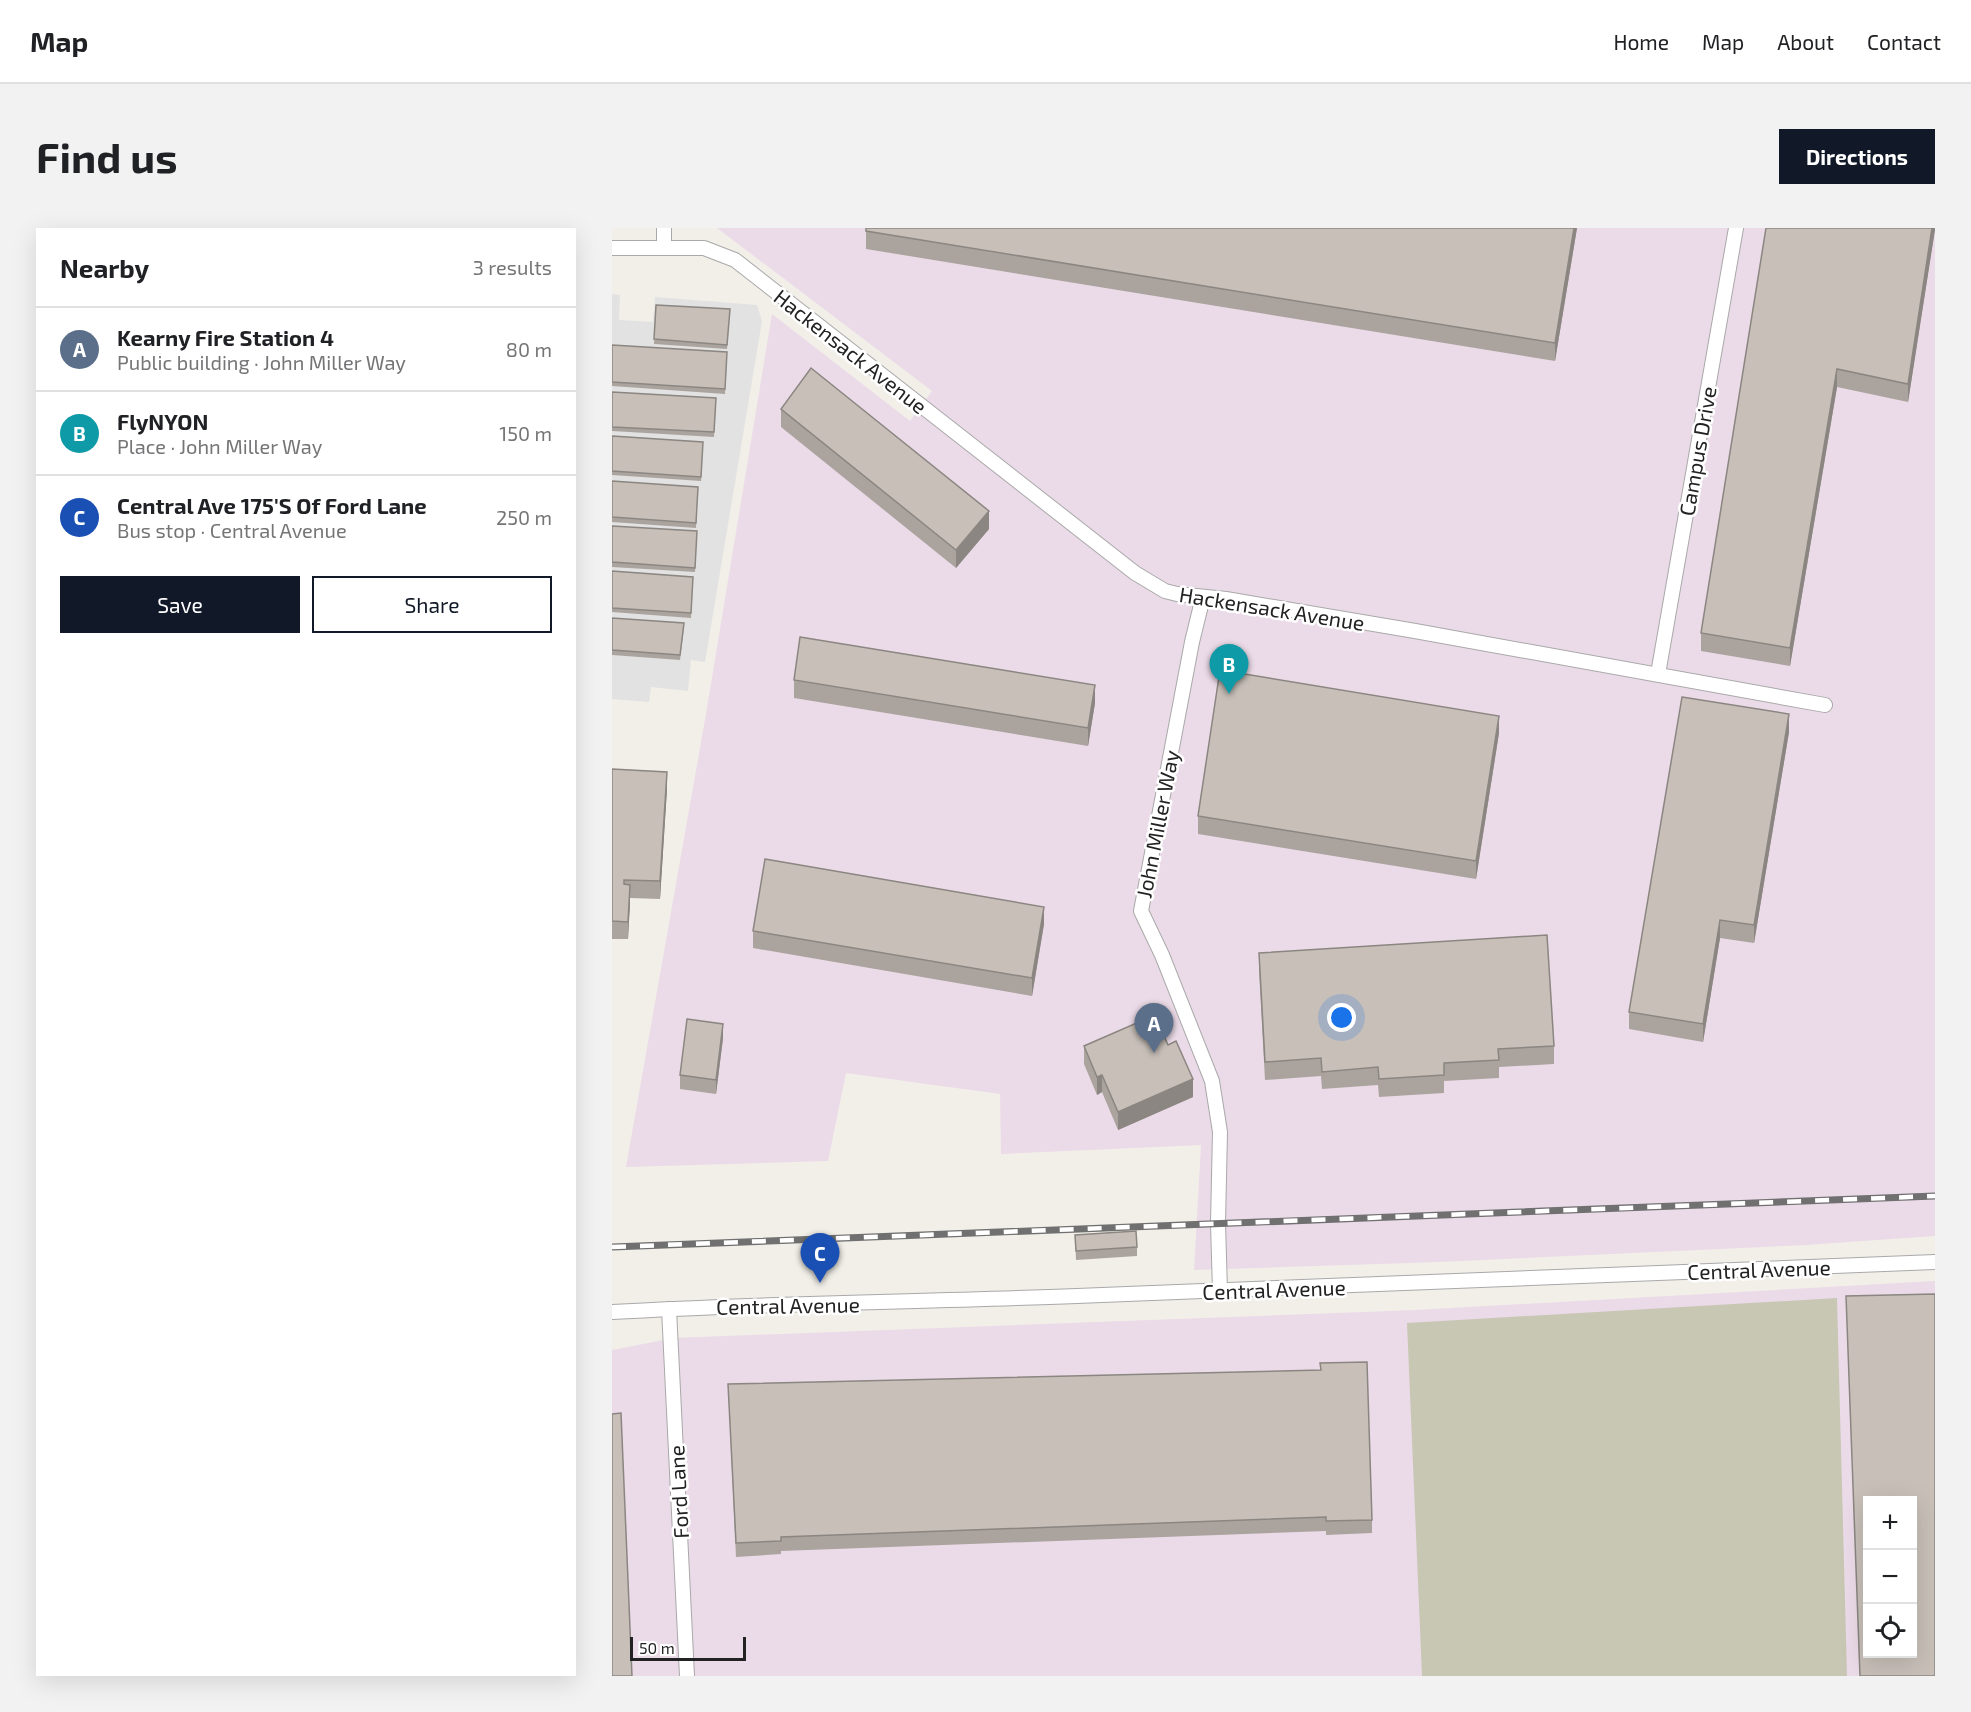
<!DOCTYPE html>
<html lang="en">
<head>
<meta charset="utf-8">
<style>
	body { margin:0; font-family:"Exo 2",sans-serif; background:#f2f2f2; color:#202124 }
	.controls { position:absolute; right:18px; bottom:18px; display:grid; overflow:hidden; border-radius:0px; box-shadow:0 6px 24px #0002 }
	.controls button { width:54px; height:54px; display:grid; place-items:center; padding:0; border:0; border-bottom:2px solid #e0e0e0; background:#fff; color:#202124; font:30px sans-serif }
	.scale { position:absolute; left:18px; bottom:15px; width:116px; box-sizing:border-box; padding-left:6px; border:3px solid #222; border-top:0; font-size:16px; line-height:21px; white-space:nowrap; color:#222; -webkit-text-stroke:4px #fff; paint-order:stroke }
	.you { position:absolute; left:730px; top:790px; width:21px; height:21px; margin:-15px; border:4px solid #fff; border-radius:50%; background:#1a73e8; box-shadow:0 0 0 9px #1a73e833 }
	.badge { display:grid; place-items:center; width:39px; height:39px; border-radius:50%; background:#111827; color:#fff; font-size:20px; font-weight:700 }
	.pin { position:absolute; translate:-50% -50px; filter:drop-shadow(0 2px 3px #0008) }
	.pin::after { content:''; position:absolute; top:32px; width:21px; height:18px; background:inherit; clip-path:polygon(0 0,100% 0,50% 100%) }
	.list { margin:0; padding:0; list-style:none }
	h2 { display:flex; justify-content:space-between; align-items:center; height:78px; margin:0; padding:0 24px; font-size:26px }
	h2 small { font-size:20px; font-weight:400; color:#757577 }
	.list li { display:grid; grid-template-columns:39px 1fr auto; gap:18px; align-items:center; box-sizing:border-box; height:84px; padding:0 24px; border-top:2px solid #e0e0e0 }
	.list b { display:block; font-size:22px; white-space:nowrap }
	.list p { margin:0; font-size:20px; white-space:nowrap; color:#757577 }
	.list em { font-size:20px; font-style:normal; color:#757577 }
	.actions { display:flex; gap:12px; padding:18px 24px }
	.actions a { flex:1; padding:14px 0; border:2px solid #111827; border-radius:0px; text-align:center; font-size:21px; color:#111827 }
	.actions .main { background:#111827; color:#fff }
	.icon { flex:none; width:33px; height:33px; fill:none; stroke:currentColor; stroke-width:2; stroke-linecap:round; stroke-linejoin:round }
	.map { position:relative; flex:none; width:1323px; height:1448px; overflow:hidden; border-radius:0px }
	header { display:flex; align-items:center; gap:36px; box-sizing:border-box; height:84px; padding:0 30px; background:#fff; border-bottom:2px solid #e0e0e0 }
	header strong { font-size:28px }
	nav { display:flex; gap:33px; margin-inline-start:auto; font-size:21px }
	.intro { display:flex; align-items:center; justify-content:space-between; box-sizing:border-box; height:144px; padding:0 36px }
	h1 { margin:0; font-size:42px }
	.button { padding:15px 27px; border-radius:0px; background:#111827; color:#fff; font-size:21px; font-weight:700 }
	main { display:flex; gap:36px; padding:0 36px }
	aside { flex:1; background:#fff; border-radius:0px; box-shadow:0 6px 24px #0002 }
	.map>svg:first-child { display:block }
	.industrial { fill:#ebdbe8; fill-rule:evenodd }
	.construction { fill:#c7c7b4 }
	.parking { fill:#e2e2e2 }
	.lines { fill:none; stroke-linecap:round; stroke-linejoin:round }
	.minor-casing { stroke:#a9a9a9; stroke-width:16 }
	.minor { stroke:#fff; stroke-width:14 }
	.rail-casing { stroke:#707070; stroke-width:7 }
	.rail { stroke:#fff; stroke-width:4.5; stroke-dasharray:14; stroke-linecap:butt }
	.wall { fill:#aba49e }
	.shaded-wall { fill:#8b8681 }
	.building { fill:#c7bfb8; stroke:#8b8681; stroke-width:1.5; fill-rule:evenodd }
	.labels { text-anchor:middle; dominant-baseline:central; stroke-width:5; stroke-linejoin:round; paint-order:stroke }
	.street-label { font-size:21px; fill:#222; stroke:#fff }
</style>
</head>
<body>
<header>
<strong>Map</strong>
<nav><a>Home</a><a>Map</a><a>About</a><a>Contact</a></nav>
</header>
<div class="intro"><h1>Find us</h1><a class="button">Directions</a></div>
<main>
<aside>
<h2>Nearby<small>3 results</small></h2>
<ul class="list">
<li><span class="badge" style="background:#5c6f8a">A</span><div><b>Kearny Fire Station 4</b><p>Public building · John Miller Way</p></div><em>80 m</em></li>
<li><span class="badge" style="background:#0f9aa8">B</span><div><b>FlyNYON</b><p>Place · John Miller Way</p></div><em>150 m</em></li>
<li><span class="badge" style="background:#1a4fb4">C</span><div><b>Central Ave 175'S Of Ford Lane</b><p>Bus stop · Central Avenue</p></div><em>250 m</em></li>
</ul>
<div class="actions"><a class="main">Save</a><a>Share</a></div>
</aside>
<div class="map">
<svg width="1323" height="1448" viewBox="0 0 1323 1448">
	<rect width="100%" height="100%" fill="#f2efe9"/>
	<g class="industrial">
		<path d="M 105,0 L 1323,0 L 1323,1008 L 1194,1017 L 827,1034 L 582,1042 L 589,917 L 389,926 L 388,866 L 234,845 L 216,933 L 14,939 L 94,486 L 160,86 L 298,193 L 320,163 Z"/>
		<path d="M 1323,1053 L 1323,1448 L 0,1448 L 0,1122 L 62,1110 L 803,1082 ZM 1256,1272 L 1300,1272 L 1300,1426 L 1256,1426 Z"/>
	</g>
	<path class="construction" d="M 1225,1070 L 1235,1448 L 810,1448 L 795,1095 Z"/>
	<path class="parking" d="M 0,66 L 8,67 L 7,92 L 41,94 L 43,69 L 145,77 L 150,93 L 93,434 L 79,432 L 76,463 L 39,459 L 37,474 L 0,471 Z"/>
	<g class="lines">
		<g class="minor-casing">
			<g id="minor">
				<path d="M 52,0 L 52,18"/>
				<path d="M 0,20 L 92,20 L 123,32 L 523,345 L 553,363 L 565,366 L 614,371 L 803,403 L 1213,477"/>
				<path d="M 591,369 L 580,414 L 529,683 L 550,727 L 600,853 L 608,904 L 606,995 L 608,1063"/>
				<path d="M 1046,446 L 1124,0"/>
				<path d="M 57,1081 L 75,1448"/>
				<path d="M 0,1084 C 155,1075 310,1074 465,1068 C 751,1058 1037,1046 1323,1034"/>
			</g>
		</g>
		<use href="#minor" class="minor"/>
		<g class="rail-casing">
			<path id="rail" d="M 0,1019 L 1323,968"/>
		</g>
		<use href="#rail" class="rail"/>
	</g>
	<g class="wall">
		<path d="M 254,0 L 965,0 L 943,133 L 254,21 Z"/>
		<path d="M 1154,0 L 1323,0 L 1296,174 L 1225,159 L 1178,438 L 1089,423 L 1089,405 Z"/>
		<path d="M 44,77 L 118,81 L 115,121 L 42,116 Z"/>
		<path d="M 0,117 L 115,124 L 113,166 L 0,158 Z"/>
		<path d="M 0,164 L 104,170 L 102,209 L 0,203 Z"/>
		<path d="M 169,181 L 377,301 L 344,340 L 169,199 Z"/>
		<path d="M 0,208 L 91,214 L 89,253 L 0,247 Z"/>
		<path d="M 0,253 L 86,259 L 84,300 L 0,294 Z"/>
		<path d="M 0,298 L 85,303 L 83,344 L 0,339 Z"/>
		<path d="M 0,343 L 81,349 L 79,390 L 0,384 Z"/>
		<path d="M 0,390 L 72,399 L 68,432 L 0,427 Z"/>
		<path d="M 182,452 L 483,475 L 476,518 L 182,470 Z"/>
		<path d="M 1177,504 L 1142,715 L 1108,710 L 1091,814 L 1017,801 L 1017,784 Z"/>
		<path d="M 887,505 L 864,651 L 586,606 L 586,588 Z"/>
		<path d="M 0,541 L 55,561 L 48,671 L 18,670 L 16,711 L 0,711 Z"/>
		<path d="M 432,696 L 420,768 L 141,720 L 141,703 Z"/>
		<path d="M 647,725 L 942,818 L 942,836 L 887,839 L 887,850 L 832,853 L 832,865 L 767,869 L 766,857 L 710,861 L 709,848 L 653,852 L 647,742 Z"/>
		<path d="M 111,810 L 104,866 L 68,861 L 68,847 Z"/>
		<path d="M 556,817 L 581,869 L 506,902 L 490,864 L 485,867 L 472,836 L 472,818 Z"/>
		<path d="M 463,1007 L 525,1019 L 525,1028 L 464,1032 Z"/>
		<path d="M 1234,1068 L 1323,1448 L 1248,1448 Z"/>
		<path d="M 116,1156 L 760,1292 L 760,1305 L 714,1307 L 714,1303 L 169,1323 L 169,1326 L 124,1329 Z"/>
	</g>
	<g class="shaded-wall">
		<path d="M 962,0 L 965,0 L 943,133 L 943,115 Z"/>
		<path d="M 1320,0 L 1323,0 L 1323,2 L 1296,174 L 1296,156 Z"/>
		<path d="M 1225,141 L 1225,159 L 1178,438 L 1178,420 Z"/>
		<path d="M 377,283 L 377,301 L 344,340 L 344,322 Z"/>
		<path d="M 483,457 L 483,475 L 476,518 L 476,500 Z"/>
		<path d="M 1177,486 L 1177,504 L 1142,715 L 1142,697 Z"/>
		<path d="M 887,488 L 887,505 L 864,651 L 864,633 Z"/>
		<path d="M 55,544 L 55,561 L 48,671 L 48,653 Z"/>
		<path d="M 18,657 L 18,675 L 16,711 L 16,694 Z"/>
		<path d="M 432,679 L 432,696 L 420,768 L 420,750 Z"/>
		<path d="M 1108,692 L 1108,710 L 1091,814 L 1091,796 Z"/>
		<path d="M 111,796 L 111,810 L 104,866 L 104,852 Z"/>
		<path d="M 490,847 L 490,864 L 485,867 L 485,849 Z"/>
		<path d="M 581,851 L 581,869 L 506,902 L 506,884 Z"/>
	</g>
	<g class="building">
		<path d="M 254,0 L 962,0 L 943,115 L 254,3 Z"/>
		<path d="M 1154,0 L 1320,0 L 1296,156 L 1225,141 L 1178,420 L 1089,405 Z"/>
		<path d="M 44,77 L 118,81 L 115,117 L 42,111 Z"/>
		<path d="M 0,117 L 115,124 L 113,161 L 0,154 Z"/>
		<path d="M 199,140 L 377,283 L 344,322 L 169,181 Z"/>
		<path d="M 0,164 L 104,170 L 102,204 L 0,199 Z"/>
		<path d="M 0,208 L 91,214 L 89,249 L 0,243 Z"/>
		<path d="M 0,253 L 86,259 L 84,295 L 0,289 Z"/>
		<path d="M 0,298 L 85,303 L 83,340 L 0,334 Z"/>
		<path d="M 0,343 L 81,349 L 79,385 L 0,380 Z"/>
		<path d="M 0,390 L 72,395 L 68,427 L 0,422 Z"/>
		<path d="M 188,409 L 483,457 L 476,500 L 182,452 Z"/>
		<path d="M 608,442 L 887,488 L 864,633 L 586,588 Z"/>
		<path d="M 1070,469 L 1177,486 L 1142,697 L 1108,692 L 1091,796 L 1017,784 Z"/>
		<path d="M 0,541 L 55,544 L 48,653 L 12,652 L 12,656 L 18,657 L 16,694 L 0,693 Z"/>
		<path d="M 153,631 L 432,679 L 420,750 L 141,703 Z"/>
		<path d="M 935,707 L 942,818 L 886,821 L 887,832 L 832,835 L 832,847 L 767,851 L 766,839 L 710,844 L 709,830 L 653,834 L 647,725 Z"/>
		<path d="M 543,787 L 556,817 L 564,813 L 581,851 L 506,884 L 490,847 L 485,849 L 472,818 Z"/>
		<path d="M 75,791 L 111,796 L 104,852 L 68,847 Z"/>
		<path d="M 524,1003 L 525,1019 L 464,1023 L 463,1007 Z"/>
		<path d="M 1323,1066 L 1323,1448 L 1248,1448 L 1234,1068 ZM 1256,1272 L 1300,1272 L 1300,1425 L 1256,1425 Z"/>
		<path d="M 755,1134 L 760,1292 L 714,1293 L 714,1289 L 169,1309 L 169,1313 L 124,1315 L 116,1156 L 709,1142 L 708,1135 Z"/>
		<path d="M 9,1185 L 20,1448 L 0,1448 L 0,1186 Z"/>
	</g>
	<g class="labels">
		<g class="street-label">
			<text transform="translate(239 123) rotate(38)">Hackensack Avenue</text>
			<text transform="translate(1085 223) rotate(-80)">Campus Drive</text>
			<text transform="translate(660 380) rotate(9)">Hackensack Avenue</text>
			<text transform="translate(545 596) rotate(-79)">John Miller Way</text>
			<text transform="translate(1147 1041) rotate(-2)">Central Avenue</text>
			<text transform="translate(662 1061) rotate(-2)">Central Avenue</text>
			<text transform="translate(176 1077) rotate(-1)">Central Avenue</text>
			<text transform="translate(66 1264) rotate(-93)">Ford Lane</text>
		</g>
	</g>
</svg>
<div class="controls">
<button>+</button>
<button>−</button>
<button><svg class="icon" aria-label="locate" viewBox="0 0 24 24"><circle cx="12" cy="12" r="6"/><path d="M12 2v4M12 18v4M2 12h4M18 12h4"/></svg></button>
</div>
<div class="scale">50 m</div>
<div class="you"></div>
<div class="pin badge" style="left:542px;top:825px;background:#5c6f8a">A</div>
<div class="pin badge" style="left:617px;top:466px;background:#0f9aa8">B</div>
<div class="pin badge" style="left:208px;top:1055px;background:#1a4fb4">C</div>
</div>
</main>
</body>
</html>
